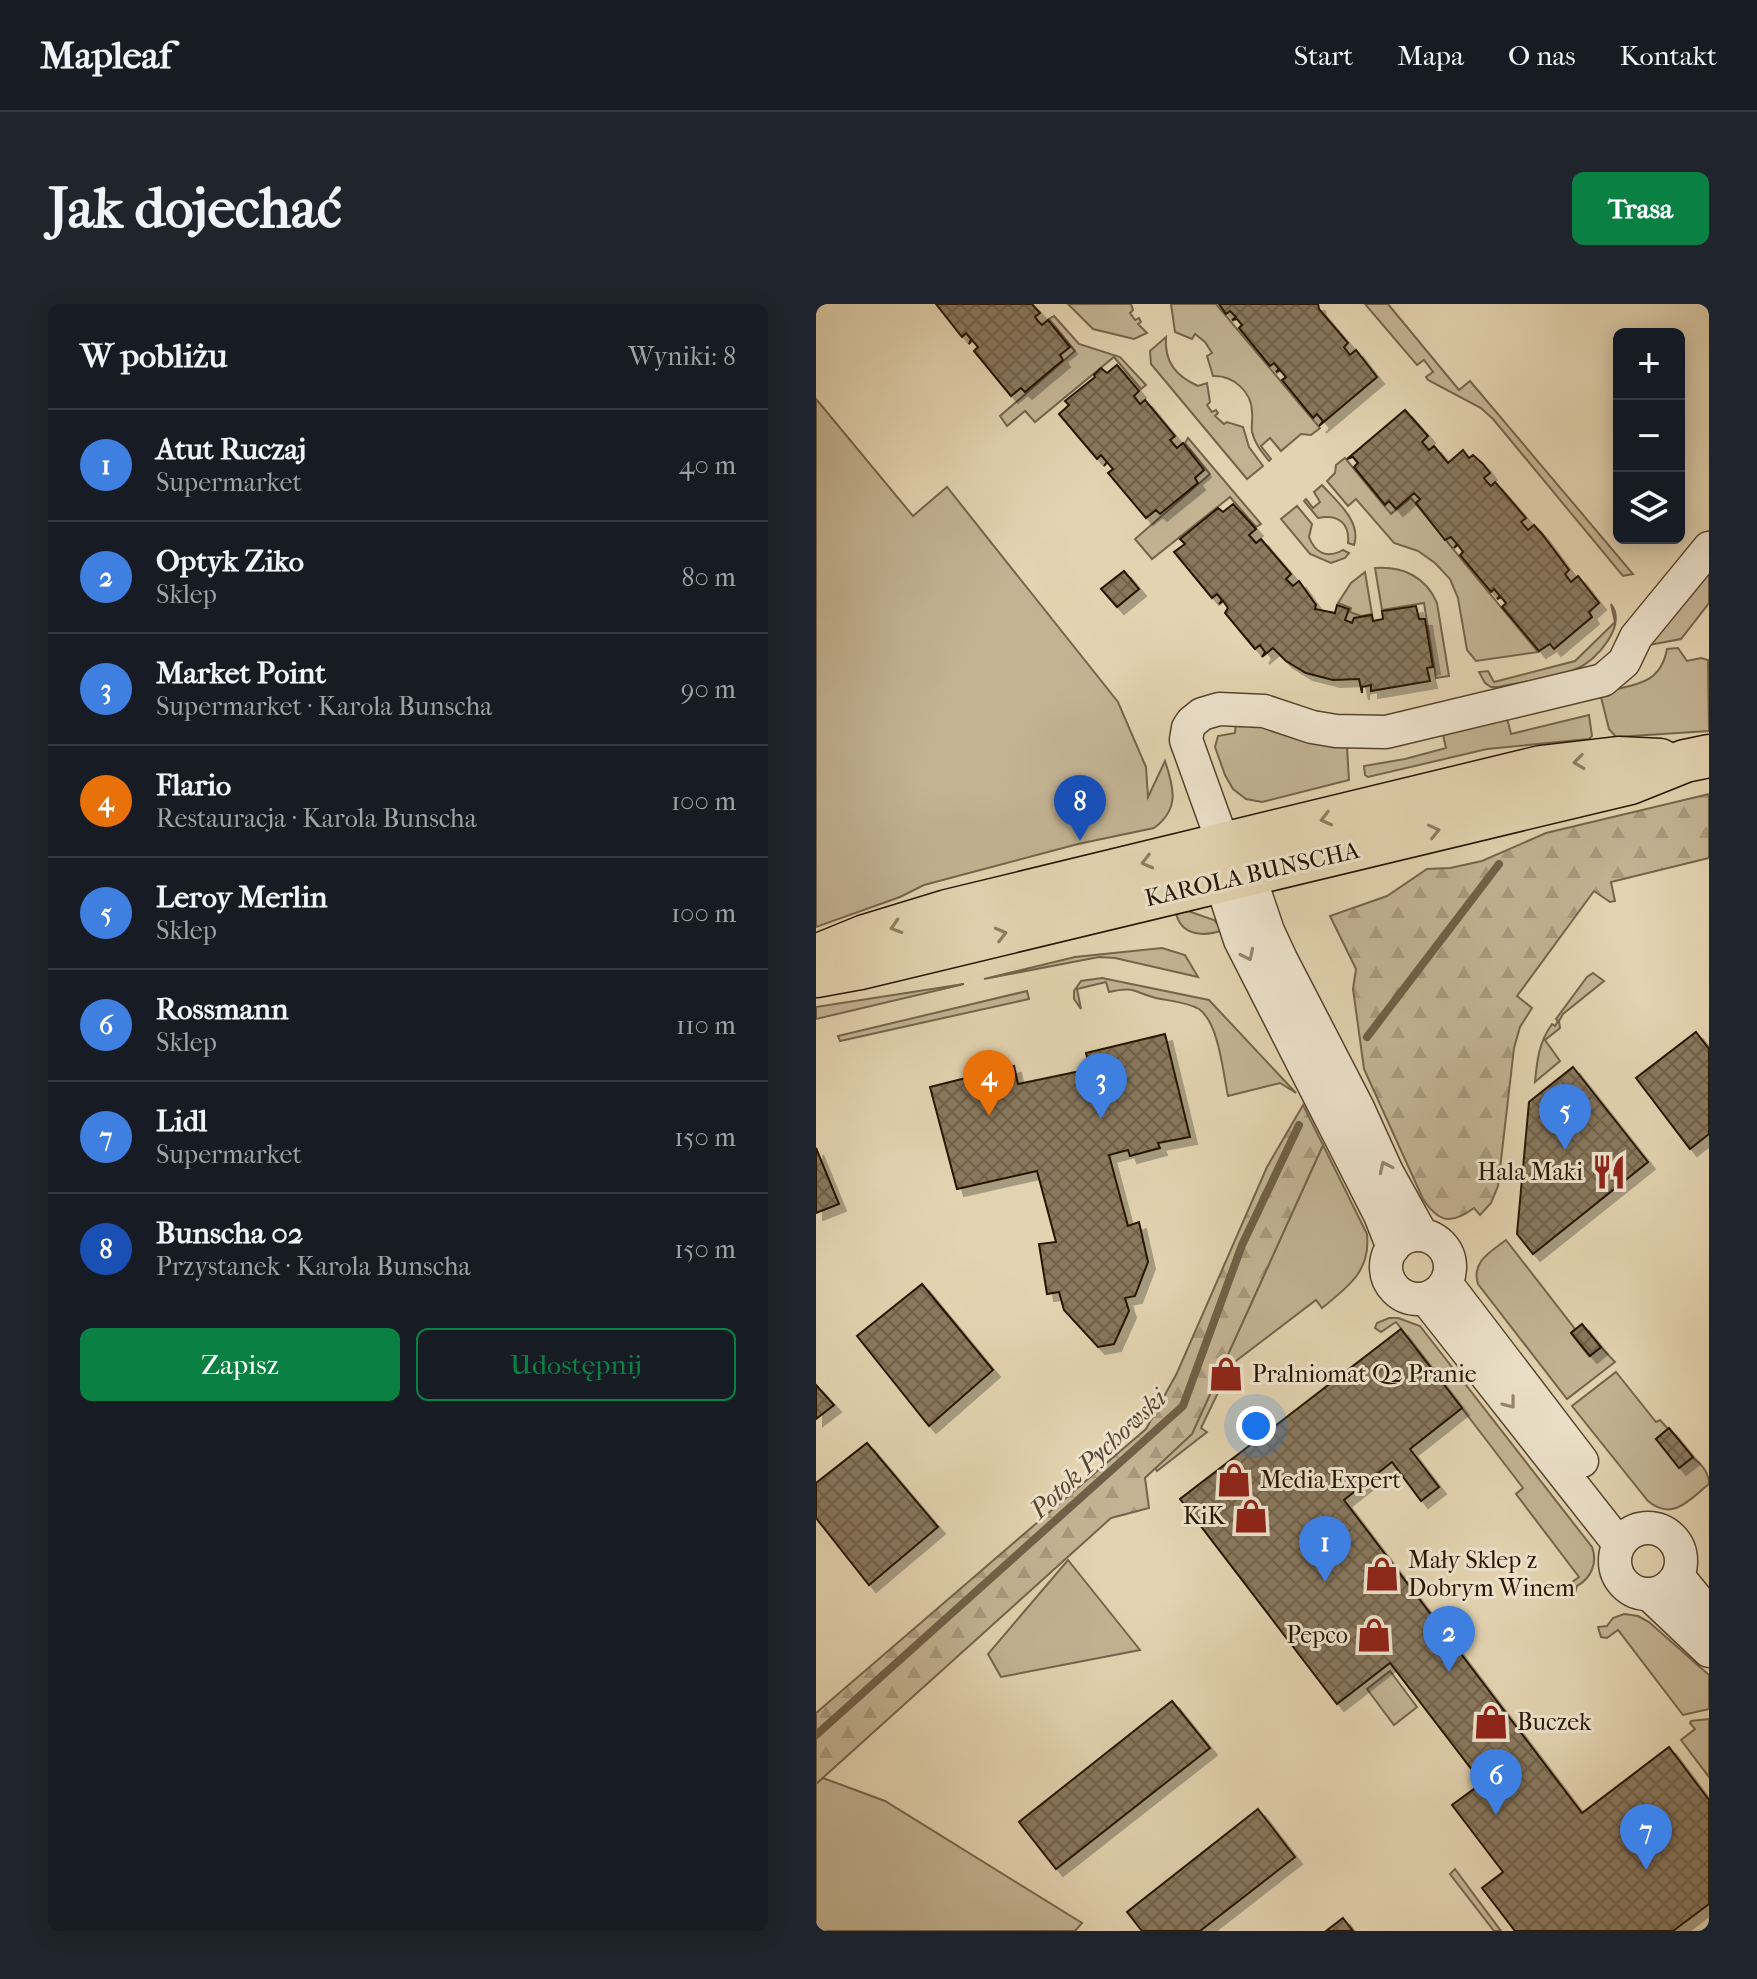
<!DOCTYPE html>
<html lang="pl">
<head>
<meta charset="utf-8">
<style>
	body { margin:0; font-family:"IM FELL French Canon",serif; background:#20242c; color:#f1f3f6 }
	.controls { position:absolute; right:24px; top:24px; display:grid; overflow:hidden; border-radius:12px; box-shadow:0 4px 20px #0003 }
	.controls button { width:72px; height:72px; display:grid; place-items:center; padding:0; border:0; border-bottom:2px solid #363941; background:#171b24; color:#f1f3f6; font:40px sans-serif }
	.you { position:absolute; left:440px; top:1122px; width:28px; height:28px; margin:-20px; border:6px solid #fff; border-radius:50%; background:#1a73e8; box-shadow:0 0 0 12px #1a73e833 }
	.badge { display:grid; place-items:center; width:52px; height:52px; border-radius:50%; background:#0b8043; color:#fff; font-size:26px; font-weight:700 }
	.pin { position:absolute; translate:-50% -66px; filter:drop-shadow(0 2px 4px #0008) }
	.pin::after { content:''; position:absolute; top:42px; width:28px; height:24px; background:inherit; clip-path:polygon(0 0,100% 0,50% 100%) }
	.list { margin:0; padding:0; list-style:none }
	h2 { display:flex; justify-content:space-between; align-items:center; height:104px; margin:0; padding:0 32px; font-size:34px }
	h2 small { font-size:26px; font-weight:400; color:#9ea1a6 }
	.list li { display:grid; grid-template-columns:52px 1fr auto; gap:24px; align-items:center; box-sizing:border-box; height:112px; padding:0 32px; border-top:2px solid #363941 }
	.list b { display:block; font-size:30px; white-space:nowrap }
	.list p { margin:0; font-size:26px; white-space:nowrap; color:#9ea1a6 }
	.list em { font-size:26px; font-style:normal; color:#9ea1a6 }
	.actions { display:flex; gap:16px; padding:24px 32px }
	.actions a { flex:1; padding:18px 0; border:2px solid #0b8043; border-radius:12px; text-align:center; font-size:28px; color:#0b8043 }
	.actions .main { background:#0b8043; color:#fff }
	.icon { flex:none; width:44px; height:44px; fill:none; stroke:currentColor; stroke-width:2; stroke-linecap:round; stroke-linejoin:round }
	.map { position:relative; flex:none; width:893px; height:1627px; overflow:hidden; border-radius:12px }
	header { display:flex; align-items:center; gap:48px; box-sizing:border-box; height:112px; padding:0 40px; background:#171b24; border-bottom:2px solid #363941 }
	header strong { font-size:38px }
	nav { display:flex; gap:44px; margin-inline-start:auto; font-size:28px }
	.intro { display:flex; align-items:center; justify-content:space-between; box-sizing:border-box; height:192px; padding:0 48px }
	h1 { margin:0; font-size:56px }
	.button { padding:20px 36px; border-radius:12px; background:#0b8043; color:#fff; font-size:28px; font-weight:700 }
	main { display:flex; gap:48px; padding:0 48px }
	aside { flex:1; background:#171b24; border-radius:12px; box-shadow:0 4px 20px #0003 }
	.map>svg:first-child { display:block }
	.grass { fill:#c3b393; stroke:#75644b; stroke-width:2 }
	.forest { fill:url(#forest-firs); stroke:#75644b; stroke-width:2 }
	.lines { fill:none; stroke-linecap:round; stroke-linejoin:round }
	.stream { stroke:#716047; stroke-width:8 }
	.building { fill:url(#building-cross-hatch); stroke:#271503; stroke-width:2; filter:url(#shadow) }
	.minor-casing { stroke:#56442e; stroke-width:35 }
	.major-casing { stroke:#271503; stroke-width:45 }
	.minor { stroke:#ede2cc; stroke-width:32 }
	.major { stroke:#e3d3b0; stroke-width:42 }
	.oneway { stroke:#8e7e62 }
	.oneway2 { stroke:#948672 }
	.labels { text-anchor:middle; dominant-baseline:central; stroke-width:6; stroke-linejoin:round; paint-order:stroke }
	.street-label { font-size:24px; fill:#271503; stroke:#ede2cc }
	.poi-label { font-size:24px; fill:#271503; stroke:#ede2cc; text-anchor:start }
	.water-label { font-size:26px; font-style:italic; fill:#594731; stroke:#ede2cc }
</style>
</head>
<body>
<header>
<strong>Mapleaf</strong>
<nav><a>Start</a><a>Mapa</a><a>O nas</a><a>Kontakt</a></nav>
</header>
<div class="intro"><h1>Jak dojechać</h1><a class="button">Trasa</a></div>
<main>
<aside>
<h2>W pobliżu<small>Wyniki: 8</small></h2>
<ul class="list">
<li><span class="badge" style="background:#3f7fe0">1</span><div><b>Atut Ruczaj</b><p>Supermarket</p></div><em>40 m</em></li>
<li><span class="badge" style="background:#3f7fe0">2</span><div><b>Optyk Ziko</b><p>Sklep</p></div><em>80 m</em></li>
<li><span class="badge" style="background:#3f7fe0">3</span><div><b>Market Point</b><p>Supermarket · Karola Bunscha</p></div><em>90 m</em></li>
<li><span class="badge" style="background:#e8710a">4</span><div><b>Flario</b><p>Restauracja · Karola Bunscha</p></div><em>100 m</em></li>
<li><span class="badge" style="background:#3f7fe0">5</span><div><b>Leroy Merlin</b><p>Sklep</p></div><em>100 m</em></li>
<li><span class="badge" style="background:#3f7fe0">6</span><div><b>Rossmann</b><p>Sklep</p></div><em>110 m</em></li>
<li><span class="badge" style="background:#3f7fe0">7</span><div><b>Lidl</b><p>Supermarket</p></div><em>150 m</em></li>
<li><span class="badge" style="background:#1a4fb4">8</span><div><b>Bunscha 02</b><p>Przystanek · Karola Bunscha</p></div><em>150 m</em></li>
</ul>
<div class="actions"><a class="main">Zapisz</a><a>Udostępnij</a></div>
</aside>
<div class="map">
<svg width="893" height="1627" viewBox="0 0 893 1627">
	<defs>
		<pattern id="forest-firs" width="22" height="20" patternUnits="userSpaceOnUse" patternTransform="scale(2)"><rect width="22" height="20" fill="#c3b393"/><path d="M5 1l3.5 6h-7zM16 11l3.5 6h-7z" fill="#a8997d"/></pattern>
		<pattern id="building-cross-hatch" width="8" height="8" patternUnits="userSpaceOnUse" patternTransform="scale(2)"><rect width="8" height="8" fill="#89785d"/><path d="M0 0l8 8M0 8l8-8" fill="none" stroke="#70614b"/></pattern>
		<filter id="shadow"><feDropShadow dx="7" dy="7" stdDeviation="0" flood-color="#0004"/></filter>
	</defs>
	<rect width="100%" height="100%" fill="#e3d3b0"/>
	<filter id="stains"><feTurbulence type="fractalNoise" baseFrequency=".0025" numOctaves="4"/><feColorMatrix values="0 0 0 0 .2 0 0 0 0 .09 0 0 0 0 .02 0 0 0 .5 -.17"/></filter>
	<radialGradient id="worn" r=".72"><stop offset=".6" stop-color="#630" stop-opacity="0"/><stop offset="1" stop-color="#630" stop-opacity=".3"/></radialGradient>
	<g class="grass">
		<path d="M 252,0 L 315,0 L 317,6 L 314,9 L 319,16 L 323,14 L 325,18 L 322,20 L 331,29 L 318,35 L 277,25 Z"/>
		<path d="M 355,0 L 400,0 L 504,124 L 495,131 L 485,130 L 465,147 L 454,134 L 445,142 L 455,155 L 453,157 C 446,148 439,140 436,128 C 435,121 437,116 436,108 C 436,88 417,71 397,72 L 391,52 L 396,49 L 389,38 L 379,30 L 376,35 L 359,28 Z"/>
		<path d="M 549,0 L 572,0 L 643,86 L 654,77 L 817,270 L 807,272 L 677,115 L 665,104 L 612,76 L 610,73 L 617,68 L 608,56 L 601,61 Z"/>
		<path d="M 238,12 L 263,40 L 304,53 L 330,81 L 325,85 L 298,53 L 219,118 L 209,107 L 191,122 L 184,112 L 259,47 L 233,15 Z"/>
		<path d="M 350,33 C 348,58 360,72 382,82 L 391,79 L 394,98 L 391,101 L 396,108 L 400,106 L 402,109 L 399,112 L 408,120 L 411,118 L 427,123 L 433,143 L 447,162 L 431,175 L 335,60 L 334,47 Z"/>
		<path d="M 0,95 L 97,212 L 131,183 L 302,398 L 330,463 L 332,493 L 349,457 C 358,484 364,505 338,524 L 262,540 L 108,581 L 84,593 L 0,623 Z"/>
		<path d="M 372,134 L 445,220 L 440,223 L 414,193 L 336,255 L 319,235 L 394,170 L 369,139 Z"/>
		<path d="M 529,154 L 575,210 L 595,194 L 722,348 L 660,357 L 651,346 L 642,294 L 634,275 L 619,259 L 602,247 L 578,239 L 540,195 L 532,202 L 511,177 L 519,169 L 520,161 Z"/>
		<path d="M 506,181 C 520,197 546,217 538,241 L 532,239 C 534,219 522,210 502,214 L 488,197 L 490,195 L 497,204 L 504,198 L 498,188 Z"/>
		<path d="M 481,202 L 496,220 L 493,233 C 499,249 511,255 527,246 L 533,249 L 529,254 L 515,259 L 494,250 L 465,215 Z"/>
		<path d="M 893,263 L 893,299 L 865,335 L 833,341 Z"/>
		<path d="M 559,264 C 587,262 610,273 621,299 L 633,372 L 620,374 L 608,299 L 566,306 Z"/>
		<path d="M 549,268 L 556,310 L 545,312 L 534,308 L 535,304 L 522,299 L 535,279 Z"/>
		<path d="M 795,300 C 811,321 782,355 762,364 C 739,375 707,377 682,383 L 675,383 L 669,379 L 663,368 L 672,367 L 678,378 L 759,357 L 799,318 Z"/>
		<path d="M 862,344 L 871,357 L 885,354 L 892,356 L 893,427 L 800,433 L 793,425 L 784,389 C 816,380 844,383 851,345 Z"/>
		<path d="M 690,410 L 695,430 L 773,411 L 776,432 L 773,435 L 671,445 L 552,473 L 549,471 L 548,462 L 589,455 L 630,444 L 626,426 Z"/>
		<path d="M 420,417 L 531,443 L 533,476 L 446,498 L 430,495 L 417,485 L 409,471 L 399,443 L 402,432 L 419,429 Z"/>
		<path d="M 372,607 L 398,616 L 407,626 C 388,633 365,632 360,609 Z"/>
		<path d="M 346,644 L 369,651 L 382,673 L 299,654 L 283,653 L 168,675 L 259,653 Z"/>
		<path d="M 777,669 L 788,677 L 747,710 L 743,717 L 744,724 L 729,736 L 744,757 L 719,778 C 721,756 723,738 736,720 L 739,722 L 742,717 L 740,715 L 771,673 Z"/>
		<path d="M 286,674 L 393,696 L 480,789 L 464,779 L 412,792 C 407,769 403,719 383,705 C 371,698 354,697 340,694 C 317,688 319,682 293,688 L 290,678 L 261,685 L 265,705 L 258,695 L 258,687 L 265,677 Z"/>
		<path d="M 148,680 L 0,715 L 0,703 Z"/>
		<path d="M 211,687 L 213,695 L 24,737 L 22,732 Z"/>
		<path d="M 507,841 L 551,930 C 555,967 532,983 506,1004 L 500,996 L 412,1063 L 424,1079 L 412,1088 L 418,1075 L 410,1072 L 385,1124 L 391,1128 L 341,1167 L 339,1164 L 376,1130 Z"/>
		<path d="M 690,936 L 759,1025 L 755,1029 L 773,1052 L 785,1043 L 799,1058 L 751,1095 L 662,980 C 655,958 674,948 690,936 Z"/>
		<path d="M 582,1014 L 604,1022 L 776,1243 C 782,1259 775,1274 761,1282 L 759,1289 L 754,1286 L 752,1281 L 763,1273 L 700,1190 L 707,1184 L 580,1018 L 565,1028 L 559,1024 L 561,1019 L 573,1014 Z"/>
		<path d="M 800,1068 L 840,1118 L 844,1116 L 852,1125 L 840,1135 C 859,1144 893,1155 893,1180 C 874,1195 857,1218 832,1197 L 756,1102 Z"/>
		<path d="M 252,1256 L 324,1346 L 185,1373 L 172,1350 Z"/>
		<path d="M 808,1310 L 822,1312 L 833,1318 L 893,1371 L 893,1405 L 867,1411 L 802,1326 L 791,1334 L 785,1333 L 782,1323 L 791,1322 L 797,1314 Z"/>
		<path d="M 574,1367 L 601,1403 L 578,1421 L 551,1385 Z"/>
		<path d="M 893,1415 L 893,1473 L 865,1436 L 879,1425 L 874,1419 L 875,1417 Z"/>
		<path d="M 7,1474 L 69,1497 L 266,1619 L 259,1627 L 0,1627 L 0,1480 Z"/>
		<path d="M 639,1565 L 685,1627 L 678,1627 L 634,1570 Z"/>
	</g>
	<g class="forest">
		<path d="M 893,490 L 893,554 L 795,578 L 799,597 L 794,598 L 778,587 L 701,692 L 716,704 L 704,723 L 698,744 L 682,882 L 675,899 L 664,911 L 658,904 C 635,921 623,919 607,895 L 548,765 L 537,685 L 540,665 L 514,612 L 571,592 L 611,565 L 634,564 L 666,557 L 730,529 Z"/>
		<path d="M 487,801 L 507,841 L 376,1130 L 329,1174 L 333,1204 L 295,1214 L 0,1480 L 0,1409 L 330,1125 L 361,1069 L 451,863 Z"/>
	</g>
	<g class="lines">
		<g class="stream">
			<path d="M 551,733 L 683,560"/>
			<path d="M 0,1431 L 367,1102 L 426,941 L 483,821"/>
		</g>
	</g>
	<g class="building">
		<path d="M 120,0 L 216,0 L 224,9 L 219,13 L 222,17 L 226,21 L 232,16 L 254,43 L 244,51 L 247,56 L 209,88 L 205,84 L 195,92 L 158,47 L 162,43 L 156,36 L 153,40 L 155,35 L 150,29 L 146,33 Z"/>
		<path d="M 403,0 L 502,0 L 503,5 L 532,39 L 528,43 L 534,51 L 540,46 L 561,73 L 503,122 L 507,117 L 501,110 L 497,114 L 466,76 L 470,73 L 464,66 L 460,68 L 463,65 L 458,59 L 454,62 L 423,24 L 426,21 L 421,15 L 416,16 L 420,13 L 414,7 L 410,10 Z"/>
		<path d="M 301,61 L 323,87 L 318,92 L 324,100 L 329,96 L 359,132 L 354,136 L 361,144 L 367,139 L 388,166 L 379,174 L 382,179 L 344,210 L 340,206 L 330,214 L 292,169 L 297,165 L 291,158 L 288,162 L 291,158 L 285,151 L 281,155 L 243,110 L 253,101 L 249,97 L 279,73 L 278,71 L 285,64 L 291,69 Z"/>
		<path d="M 589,106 L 612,132 L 606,138 L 613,146 L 618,142 L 632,159 L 647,146 L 653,154 L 657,151 L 667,160 L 674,169 L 668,174 L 671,178 L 675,182 L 679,178 L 710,214 L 705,218 L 712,226 L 718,221 L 726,230 L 753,266 L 749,270 L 755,278 L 762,272 L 783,299 L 773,308 L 776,313 L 738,345 L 734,340 L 723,347 L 686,303 L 690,299 L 685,293 L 681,295 L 684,292 L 678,285 L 675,288 L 644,251 L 647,248 L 642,241 L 638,244 L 641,240 L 635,233 L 629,236 L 600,199 L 604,195 L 598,189 L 580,205 L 573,197 L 569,201 L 538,163 L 542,159 L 537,153 L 531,155 Z"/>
		<path d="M 417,200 L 440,225 L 433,231 L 440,239 L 445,235 L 475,270 L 470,275 L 477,282 L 483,277 L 500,301 L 499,305 L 519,309 L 521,301 L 533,305 L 529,316 L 536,319 L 538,314 L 556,311 L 557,317 L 567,315 L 566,307 L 600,302 L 603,315 L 609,315 L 617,363 L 611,364 L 614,377 L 555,387 L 555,381 L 546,383 L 546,389 L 543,375 L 517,376 L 490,369 L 470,357 L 457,344 L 446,353 L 449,348 L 444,341 L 439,345 L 409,309 L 412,304 L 407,297 L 403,300 L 406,296 L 401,290 L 396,294 L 358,248 L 369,240 L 364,235 L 402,204 L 407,208 Z"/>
		<path d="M 308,267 L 323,285 L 301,303 L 285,285 Z"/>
		<path d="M 880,728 L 893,745 L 893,830 L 874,845 L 820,774 Z"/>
		<path d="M 349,730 L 374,833 L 342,839 L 344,844 L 314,852 L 312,846 L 293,851 L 312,922 L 323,918 L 332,958 L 319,992 L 309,994 L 313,1007 L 298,1040 L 282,1043 L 248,1006 L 243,988 L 231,990 L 223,940 L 240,938 L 221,867 L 141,885 L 114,783 L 198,762 L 202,780 L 274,765 L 270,749 Z"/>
		<path d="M 757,763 L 832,858 L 717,950 L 701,930 L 713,798 Z"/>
		<path d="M 0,844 L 23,900 L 0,909 Z"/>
		<path d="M 106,980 L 177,1066 L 113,1122 L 41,1032 Z"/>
		<path d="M 766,1020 L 785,1043 L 774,1052 L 755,1029 Z"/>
		<path d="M 585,1025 L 646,1104 L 594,1145 L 623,1183 L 605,1197 L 576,1158 L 528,1196 L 766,1509 L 853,1443 L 893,1496 L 893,1600 L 857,1627 L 699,1627 L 666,1584 L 687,1568 L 636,1501 L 666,1479 L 574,1359 L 521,1400 L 364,1195 Z"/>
		<path d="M 0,1081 L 18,1101 L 0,1115 Z"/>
		<path d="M 853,1124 L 877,1153 L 863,1164 L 840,1135 Z"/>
		<path d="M 51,1139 L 122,1223 L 53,1281 L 0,1214 L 0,1179 Z"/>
		<path d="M 356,1397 L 394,1444 L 240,1565 L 203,1518 Z"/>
		<path d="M 442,1505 L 479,1553 L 384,1627 L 326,1627 L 311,1608 Z"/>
		<path d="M 527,1614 L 537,1627 L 510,1627 Z"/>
	</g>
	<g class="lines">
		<g class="minor-casing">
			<g id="minor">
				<path d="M 406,554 L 405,578 L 424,636 L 564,911 L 577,944"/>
				<path d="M 606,931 L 571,868 L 542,804 L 465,655 L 452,627 L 433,571 L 407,539 L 370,436 L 372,424 L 376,418 L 386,410 L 403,405 L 448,407 L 496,423 L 520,427 L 570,428 L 787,376 L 808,358 L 820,333 L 893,244"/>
				<circle cx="602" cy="963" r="32"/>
				<path d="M 630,979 L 766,1157"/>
				<path d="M 610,995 L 803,1240"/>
				<circle cx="832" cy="1257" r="33"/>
				<path d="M 862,1272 L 893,1310"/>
				<path d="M 834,1291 L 893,1347"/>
			</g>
		</g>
		<g class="major-casing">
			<g id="major">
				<path d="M 0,652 L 49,632 L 131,607 L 725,463 L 802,454 L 844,456"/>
				<path d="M 0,672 L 44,664 L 814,479 L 869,457 L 893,452"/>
			</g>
		</g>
		<use href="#minor" class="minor"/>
		<use href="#major" class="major"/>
	</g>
	<defs><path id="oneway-chevron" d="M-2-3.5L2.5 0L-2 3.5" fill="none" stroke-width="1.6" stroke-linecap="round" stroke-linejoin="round" transform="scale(2)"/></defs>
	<g class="oneway">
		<use href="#oneway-chevron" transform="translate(763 458) rotate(173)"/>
		<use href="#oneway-chevron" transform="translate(510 515) rotate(166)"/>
		<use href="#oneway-chevron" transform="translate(618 527) rotate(-13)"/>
		<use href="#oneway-chevron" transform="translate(331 558) rotate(166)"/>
		<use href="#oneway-chevron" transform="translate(80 623) rotate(163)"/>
		<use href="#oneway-chevron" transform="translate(185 630) rotate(-14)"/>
	</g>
	<g class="oneway2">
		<use href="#oneway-chevron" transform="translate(432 651) rotate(64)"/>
		<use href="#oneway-chevron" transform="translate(569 863) rotate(-115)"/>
		<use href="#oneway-chevron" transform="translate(694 1099) rotate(52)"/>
	</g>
	<defs>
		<g id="restaurant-bare" transform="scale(2.76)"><path d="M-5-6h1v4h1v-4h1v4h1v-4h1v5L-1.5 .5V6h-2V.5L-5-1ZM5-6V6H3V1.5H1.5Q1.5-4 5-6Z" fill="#8f2418" stroke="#ede2cc" stroke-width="2.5" paint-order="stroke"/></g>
		<g id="shop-bare" transform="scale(2.76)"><path d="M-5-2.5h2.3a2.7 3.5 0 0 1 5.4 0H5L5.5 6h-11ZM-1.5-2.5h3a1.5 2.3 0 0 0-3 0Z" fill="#8f2418" stroke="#ede2cc" stroke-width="2.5" paint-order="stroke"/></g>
	</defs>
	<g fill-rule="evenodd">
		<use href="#restaurant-bare" x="793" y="868"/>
		<use href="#shop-bare" x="410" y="1070"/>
		<use href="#shop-bare" x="418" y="1176"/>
		<use href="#shop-bare" x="435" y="1212"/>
		<use href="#shop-bare" x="566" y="1270"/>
		<use href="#shop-bare" x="558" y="1331"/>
		<use href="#shop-bare" x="675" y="1418"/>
	</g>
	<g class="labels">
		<g class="street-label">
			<text transform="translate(436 570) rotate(-13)">KAROLA BUNSCHA</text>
		</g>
		<g class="poi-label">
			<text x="767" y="868" text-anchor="end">Hala Maki</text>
			<text x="436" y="1070">Pralniomat Q2 Pranie</text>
			<text x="444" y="1176">Media Expert</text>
			<text x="409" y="1212" text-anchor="end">KiK</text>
			<text x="592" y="1256">Mały Sklep z<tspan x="592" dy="28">Dobrym Winem</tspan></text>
			<text x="532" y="1331" text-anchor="end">Pepco</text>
			<text x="701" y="1418">Buczek</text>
		</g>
		<g class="water-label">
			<text transform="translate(282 1150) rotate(-43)">Potok Pychowski</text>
		</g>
	</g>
	<rect width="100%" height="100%" filter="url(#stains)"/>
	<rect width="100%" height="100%" fill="url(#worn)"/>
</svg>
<div class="controls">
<button>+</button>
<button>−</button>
<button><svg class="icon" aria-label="layers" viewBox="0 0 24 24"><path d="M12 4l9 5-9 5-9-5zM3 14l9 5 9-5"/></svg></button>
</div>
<div class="you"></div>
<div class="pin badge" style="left:509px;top:1278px;background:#3f7fe0">1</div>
<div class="pin badge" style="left:633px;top:1368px;background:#3f7fe0">2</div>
<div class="pin badge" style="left:285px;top:815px;background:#3f7fe0">3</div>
<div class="pin badge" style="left:173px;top:812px;background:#e8710a">4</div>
<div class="pin badge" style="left:749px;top:846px;background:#3f7fe0">5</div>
<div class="pin badge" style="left:680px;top:1511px;background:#3f7fe0">6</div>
<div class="pin badge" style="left:830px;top:1566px;background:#3f7fe0">7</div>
<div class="pin badge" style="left:264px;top:537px;background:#1a4fb4">8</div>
</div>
</main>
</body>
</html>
